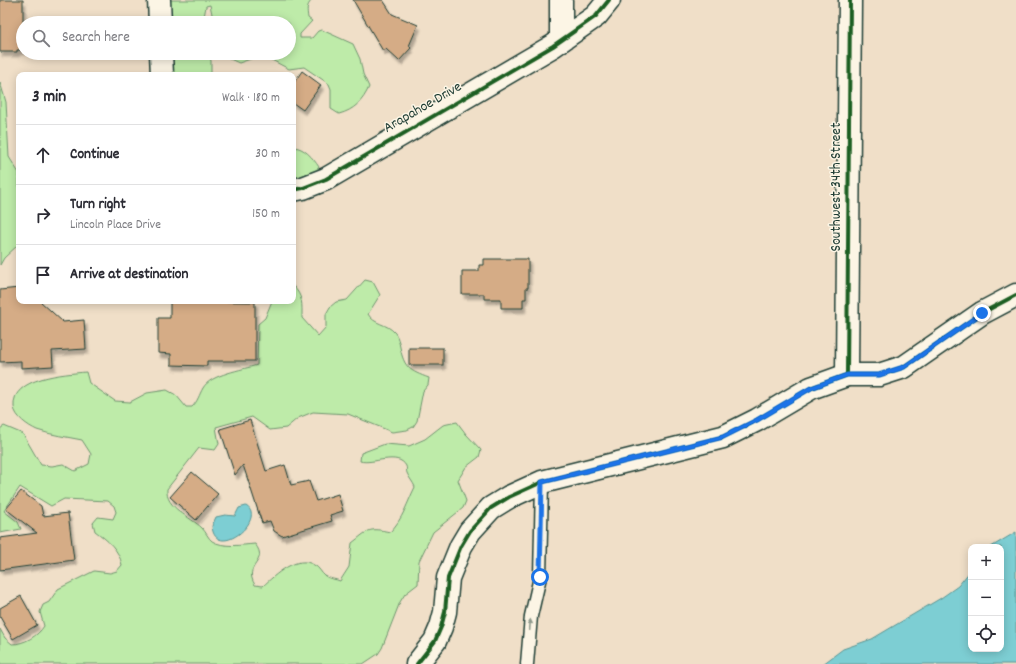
<!DOCTYPE html>
<html lang="en">
<head>
<meta charset="utf-8">
<style>
	body { margin:0; font-family:Dekko,sans-serif; background:#f2f2f3; color:#2b2b33 }
	.controls { position:absolute; right:12px; bottom:12px; display:grid; overflow:hidden; border-radius:8px; box-shadow:0 2px 10px #0003 }
	.controls button { width:36px; height:36px; display:grid; place-items:center; padding:0; border:0; border-bottom:1px solid #e1e1e2; background:#fff; color:#2b2b33; font:20px sans-serif }
	.stop { position:absolute; width:12px; height:12px; margin:-9px; border:3px solid #1a73e8; border-radius:50%; background:#fff }
	.stop.end { background:#1a73e8; border-color:#fff; box-shadow:0 1px 4px #0008 }
	.list { margin:0; padding:0; list-style:none }
	h2 { display:flex; justify-content:space-between; align-items:center; height:52px; margin:0; padding:0 16px; font-size:17px }
	h2 small { font-size:13px; font-weight:400; color:#7c7c81 }
	.list li { display:grid; grid-template-columns:26px 1fr auto; gap:12px; align-items:center; box-sizing:border-box; height:60px; padding:0 16px; border-top:1px solid #e1e1e2 }
	.list b { display:block; font-size:15px; white-space:nowrap }
	.list p { margin:0; font-size:13px; white-space:nowrap; color:#7c7c81 }
	.list em { font-size:13px; font-style:normal; color:#7c7c81 }
	.icon { flex:none; width:22px; height:22px; fill:none; stroke:currentColor; stroke-width:2; stroke-linecap:round; stroke-linejoin:round }
	.map { position:relative; flex:none; width:1016px; height:664px; overflow:hidden }
	.search { position:absolute; background:#fff; box-shadow:0 2px 10px #0003; left:16px; top:16px; width:280px; height:44px; display:flex; align-items:center; gap:10px; box-sizing:border-box; padding:0 14px; border-radius:22px; color:#7c7c81; font-size:15px }
	.panel { position:absolute; background:#fff; box-shadow:0 2px 10px #0003; left:16px; top:72px; width:280px; height:232px; border-radius:8px }
	.map>svg:first-child { display:block }
	.green { fill:#beeba9; stroke:#6e946e }
	.water { fill:#7dced3; stroke:#579493 }
	.building { fill:#d5ac86; stroke:#1f3d34; filter:url(#shadow) }
	.lines { fill:none; stroke-linecap:round; stroke-linejoin:round }
	.lane-casing { stroke:#1f3d34; stroke-width:15 }
	.street-casing { stroke:#1f3d34; stroke-width:25 }
	.lane { stroke:#fcf5e5; stroke-width:12 }
	.street { stroke:#fcf5e5; stroke-width:22 }
	.cycleway-casing { stroke:#fcf5e5; stroke-width:6 }
	.cycleway { stroke:#1b5e20; stroke-width:4 }
	.oneway { fill:#8e998c }
	.route { stroke:#1a73e8; stroke-width:5 }
	.labels { text-anchor:middle; dominant-baseline:central; stroke-width:3; stroke-linejoin:round; paint-order:stroke }
	.street-label { font-size:15px; fill:#1f3d34; stroke:#fcf5e5 }
</style>
</head>
<body>
<div class="map">
<svg width="1016" height="664" viewBox="0 0 1016 664">
	<defs>
		<filter id="shadow"><feDropShadow dx="2.5" dy="4.5" stdDeviation="1" flood-color="#0004"/></filter>
	</defs>
	<rect width="100%" height="100%" fill="#f0dfc8"/>
	<filter id="ink" filterUnits="userSpaceOnUse"><feTurbulence type="fractalNoise" baseFrequency=".025" numOctaves="2"/><feDisplacementMap in="SourceGraphic" scale="8" xChannelSelector="R" yChannelSelector="G"/><feConvolveMatrix kernelMatrix="1 2 1 2 8 2 1 2 1" color-interpolation-filters="sRGB"/></filter>
	<g filter="url(#ink)">
		<g class="green">
			<path d="M 169,0 L 312,0 C 306,6 307,10 308,18 L 312,21 L 300,34 L 300,38 L 312,38 L 318,31 L 322,30 L 353,44 L 360,59 L 363,74 L 369,87 C 363,101 354,110 339,114 L 331,109 L 331,89 L 329,84 L 304,67 L 289,69 L 262,55 L 239,63 L 230,59 L 225,53 L 289,53 L 289,23 L 207,23 L 212,14 L 210,5 L 206,6 L 203,23 L 169,23 Z"/>
			<path d="M 170,53 L 209,53 L 211,61 L 211,75 L 171,75 Z"/>
			<path d="M 0,82 L 6,102 L 9,157 L 19,173 L 19,244 L 4,258 L 0,265 Z"/>
			<path d="M 293,147 C 304,147 313,158 319,167 L 316,172 L 293,180 Z"/>
			<path d="M 365,280 L 373,282 L 380,295 L 368,314 C 374,325 387,323 395,333 C 398,337 399,342 400,347 C 404,368 410,371 429,378 L 428,385 L 423,391 L 417,421 L 413,427 L 407,430 L 392,432 L 348,414 L 313,412 L 298,418 L 286,428 L 270,430 L 252,417 L 216,427 L 219,444 L 215,450 L 199,448 L 167,489 C 165,508 191,517 202,528 C 206,532 208,538 212,541 C 223,548 242,545 255,544 C 270,563 242,564 255,585 L 263,586 C 275,575 297,554 314,565 C 319,567 321,573 325,576 C 329,579 336,579 340,581 L 349,567 L 352,543 C 369,530 368,527 390,532 C 403,519 407,503 415,487 C 413,482 409,478 407,473 C 406,471 407,468 406,466 C 398,451 372,465 360,461 L 361,453 L 385,444 L 409,446 L 425,439 L 443,425 L 457,422 L 466,434 L 481,450 L 479,457 L 466,467 L 458,480 L 466,501 L 463,508 L 433,532 L 419,561 L 418,584 L 405,594 L 400,602 L 382,648 L 378,654 L 363,664 L 0,664 L 0,629 L 5,638 L 12,644 C 24,644 38,636 44,626 L 40,612 L 43,605 L 49,602 L 58,589 L 94,571 L 110,573 L 117,571 L 122,565 C 119,549 107,540 95,531 L 93,523 L 98,517 L 113,519 L 116,512 L 114,506 L 108,501 L 64,499 L 51,506 L 20,487 L 4,511 L 18,522 L 21,529 L 0,533 L 0,429 L 4,426 L 23,434 L 41,465 L 52,466 L 63,464 L 75,471 L 89,464 L 91,454 L 82,440 C 68,437 51,435 37,430 C 28,426 15,417 14,407 C 11,377 65,374 86,372 L 89,383 L 115,401 L 130,402 L 147,393 L 167,390 L 176,395 L 186,407 L 192,407 C 198,401 199,395 203,388 C 211,374 242,370 257,365 L 258,324 L 265,318 L 272,301 L 293,301 L 293,286 C 303,296 302,304 302,318 L 318,336 L 326,327 L 326,314 L 330,307 L 336,302 L 347,300 Z"/>
		</g>
		<g class="water">
			<path d="M 246,506 C 268,519 215,562 212,526 L 216,517 L 225,515 L 235,516 L 239,508 Z"/>
			<path d="M 1016,532 L 1016,664 L 823,664 L 843,649 L 872,639 L 941,598 L 958,586 L 971,570 L 971,649 L 1001,649 L 1001,547 L 991,547 Z"/>
		</g>
		<g class="building">
			<path d="M 0,0 L 23,0 L 23,50 L 17,50 L 17,52 L 0,52 Z"/>
			<path d="M 353,0 L 383,0 L 392,14 L 418,25 L 409,46 L 411,48 L 399,61 L 386,49 L 383,51 Z"/>
			<path d="M 302,71 L 321,85 L 303,110 L 293,103 L 293,84 Z"/>
			<path d="M 484,259 L 528,259 L 528,288 L 526,288 L 526,299 L 523,299 L 523,308 L 501,308 L 501,299 L 484,299 L 484,294 L 462,294 L 462,271 L 479,271 L 479,265 L 484,265 Z"/>
			<path d="M 19,288 L 19,301 L 40,301 L 63,322 L 84,320 L 86,349 L 52,351 L 53,366 L 21,368 L 21,361 L 0,362 L 0,290 Z"/>
			<path d="M 170,301 L 255,302 L 255,361 L 207,361 L 207,366 L 171,365 L 171,354 L 158,353 L 158,318 L 170,318 Z"/>
			<rect x="409" y="348" width="34" height="17"/>
			<path d="M 250,420 L 266,471 L 285,465 L 291,485 L 309,481 L 316,501 L 338,494 L 343,511 L 330,515 L 332,521 L 282,536 L 274,531 L 270,521 L 262,523 L 243,465 L 235,475 L 220,429 Z"/>
			<path d="M 192,472 L 218,494 L 196,520 L 170,497 Z"/>
			<path d="M 21,491 L 41,506 L 43,516 L 68,513 L 74,560 L 0,570 L 0,538 L 37,533 L 6,509 Z"/>
			<path d="M 21,596 L 37,625 L 13,639 L 0,617 L 0,608 Z"/>
		</g>
		<g class="lines">
			<g class="lane-casing">
				<path id="lane" d="M 527,664 L 531,616 L 540,577 L 542,482"/>
			</g>
			<g class="street-casing">
				<g id="street">
					<path d="M 159,0 L 160,23"/>
					<path d="M 561,40 L 561,0"/>
					<path d="M 161,53 L 162,75"/>
					<path d="M 293,190 L 303,188 L 326,179 L 553,46 L 596,16 L 609,0"/>
					<path d="M 847,375 L 850,0"/>
					<path d="M 417,664 L 435,641 L 441,627 L 445,612 L 448,578 L 461,546 L 470,531 L 491,508 L 509,497 L 542,482 L 723,437 L 757,420 L 811,388 L 847,375 L 879,375 L 904,367 L 982,313 L 1016,295"/>
				</g>
			</g>
			<use href="#lane" class="lane"/>
			<use href="#street" class="street"/>
			<g class="cycleway-casing">
				<g id="cycleway">
					<path d="M 293,190 L 303,188 L 326,179 L 553,46 L 596,16 L 609,0"/>
					<path d="M 847,375 L 850,0"/>
					<path d="M 417,664 L 435,641 L 441,627 L 445,612 L 448,578 L 461,546 L 470,531 L 491,508 L 509,497 L 542,482 L 723,437 L 757,420 L 811,388 L 847,375 L 879,375 L 904,367 L 982,313 L 1016,295"/>
				</g>
			</g>
			<use href="#cycleway" class="cycleway"/>
		</g>
		<defs><path id="oneway-solid" d="M-6-.8H1V-3.2L6.5 0L1 3.2V.8H-6Z"/></defs>
		<use class="oneway" href="#oneway-solid" transform="translate(530 625) rotate(-86)"/>
	</g>
	<g class="lines" filter="url(#ink)">
		<path class="route" d="M 540,577 L 542,482 L 723,437 L 757,420 L 811,388 L 847,375 L 879,375 L 904,367 L 982,313"/>
	</g>
	<g class="labels">
		<g class="street-label">
			<text transform="translate(423 108) rotate(-30)">Arapahoe Drive</text>
			<text transform="translate(837 187) rotate(-90)">Southwest 34th Street</text>
		</g>
	</g>
</svg>
<div class="controls">
<button>+</button>
<button>−</button>
<button><svg class="icon" aria-label="locate" viewBox="0 0 24 24"><circle cx="12" cy="12" r="6"/><path d="M12 2v4M12 18v4M2 12h4M18 12h4"/></svg></button>
</div>
<div class="stop" style="left:540px;top:577px"></div>
<div class="stop end" style="left:982px;top:313px"></div>
<div class="search"><svg class="icon" aria-label="search" viewBox="0 0 24 24"><circle cx="10" cy="10" r="6"/><path d="M15 15l6 6"/></svg>Search here</div>
<section class="panel">
<h2>3 min<small>Walk · 180 m</small></h2>
<ul class="list">
<li><svg class="icon" aria-label="ahead" viewBox="0 0 24 24"><path d="M12 20V5M6 11l6-6 6 6"/></svg><div><b>Continue</b></div><em>30 m</em></li>
<li><svg class="icon" aria-label="right" viewBox="0 0 24 24"><path d="M7 20v-9h11M14 6l5 5-5 5"/></svg><div><b>Turn right</b><p>Lincoln Place Drive</p></div><em>150 m</em></li>
<li><svg class="icon" aria-label="arrive" viewBox="0 0 24 24"><path d="M6 21V4h12l-3 4 3 4H6"/></svg><div><b>Arrive at destination</b></div></li>
</ul>
</section>
</div>
</body>
</html>
